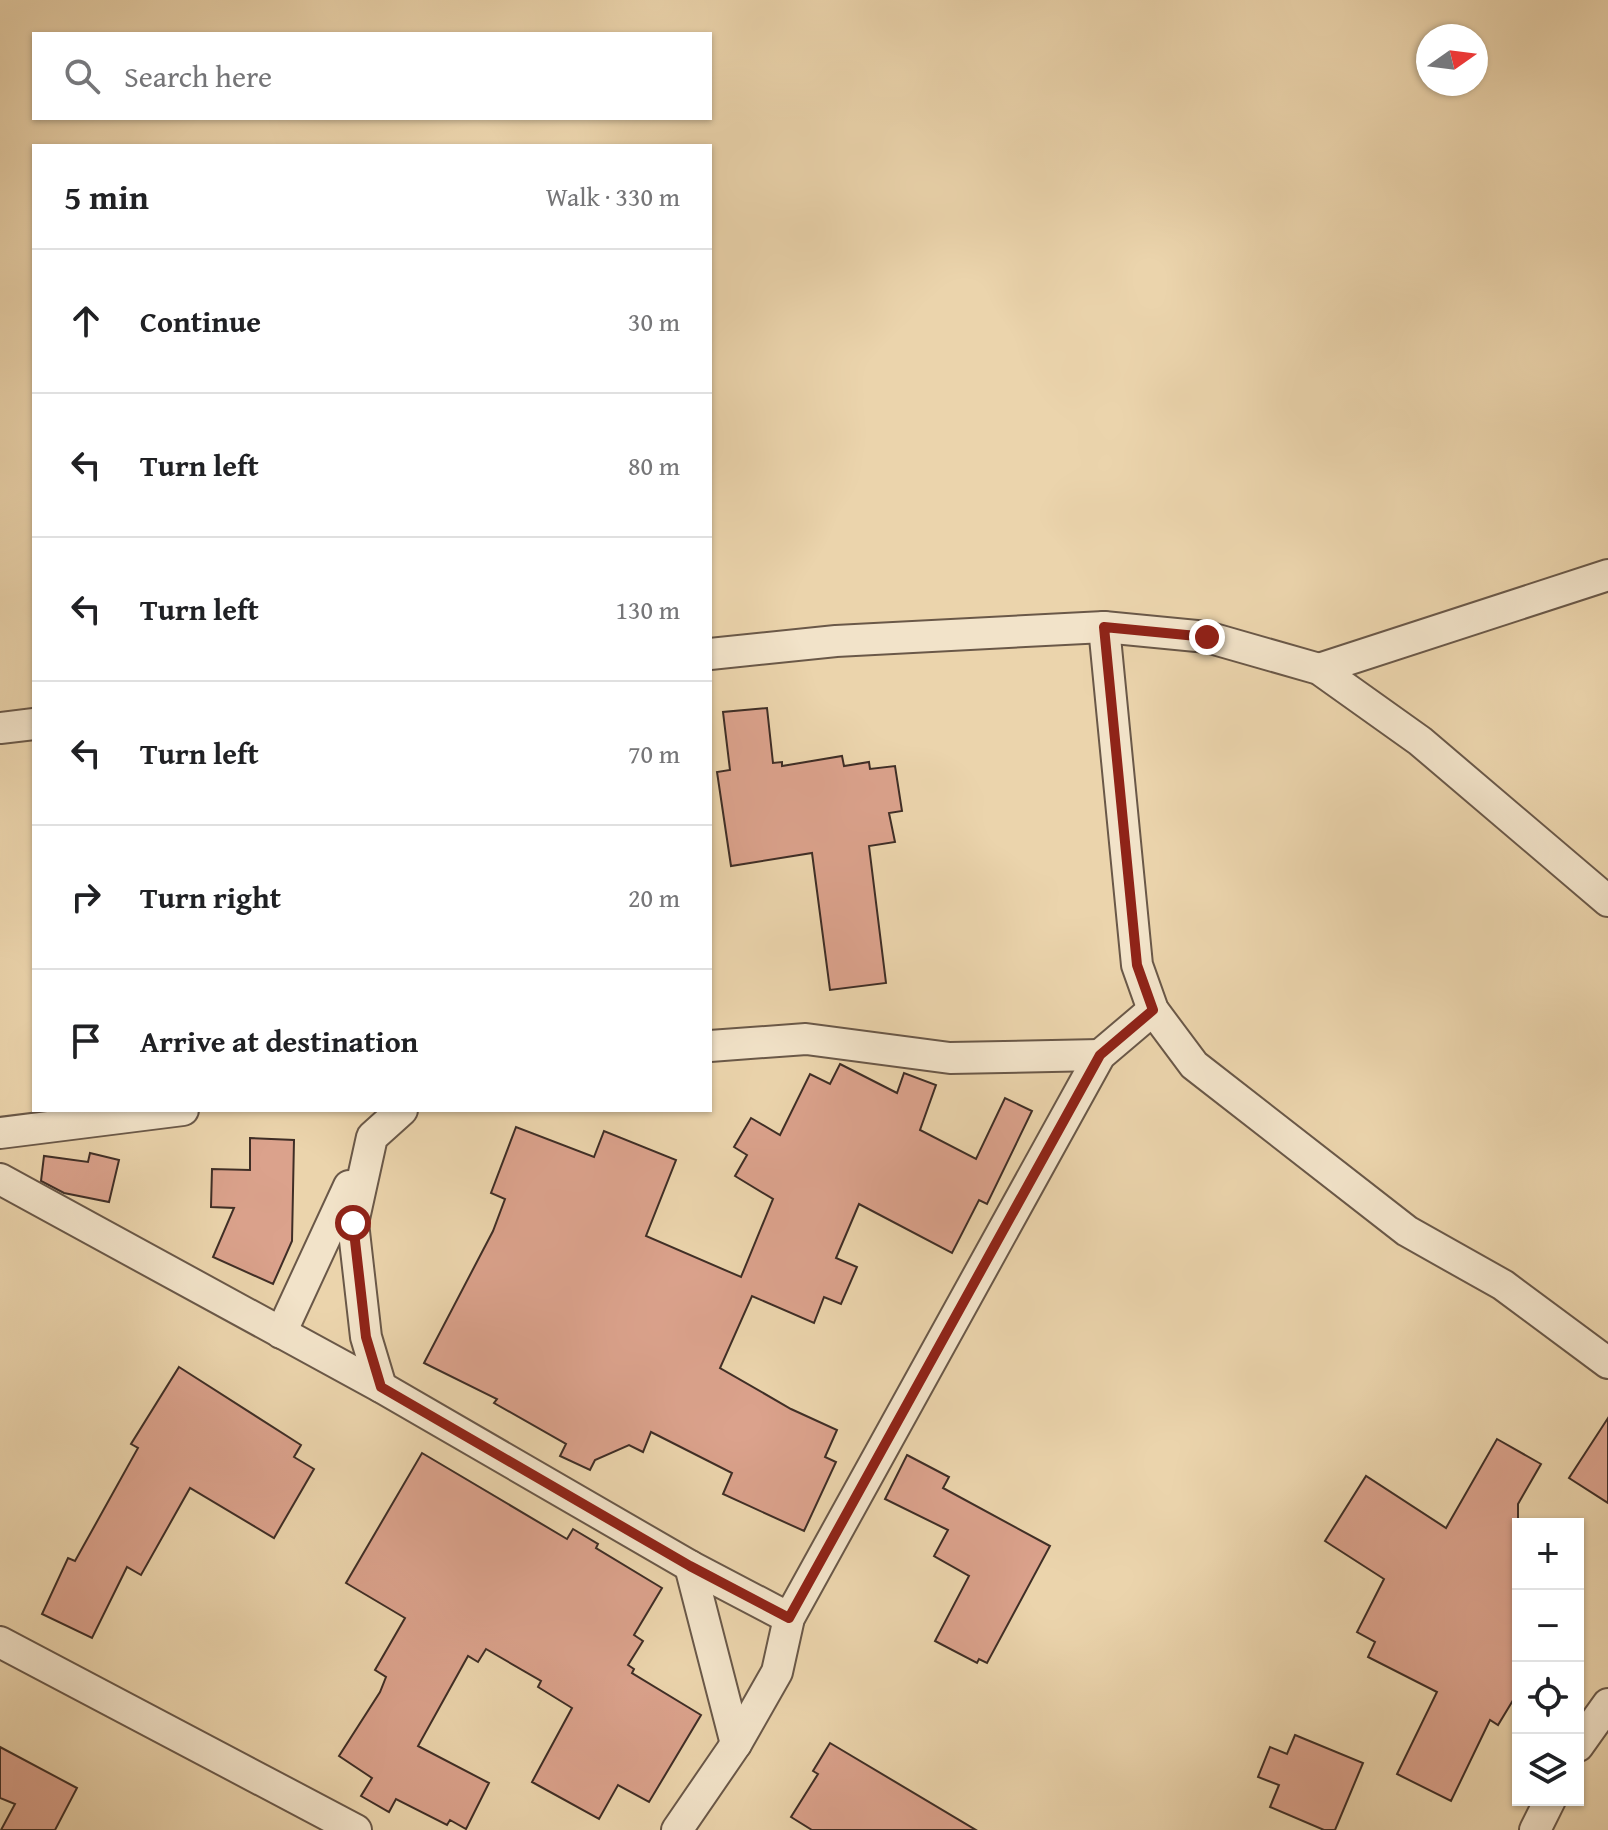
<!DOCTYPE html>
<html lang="en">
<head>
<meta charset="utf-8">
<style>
	body { margin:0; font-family:"Gentium Book Plus",serif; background:#f6f6f6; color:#202124 }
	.controls { position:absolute; right:24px; bottom:24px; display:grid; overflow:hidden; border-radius:0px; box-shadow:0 2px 6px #0004 }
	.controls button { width:72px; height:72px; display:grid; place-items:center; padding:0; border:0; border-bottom:2px solid #e0e0e0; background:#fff; color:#202124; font:40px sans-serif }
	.compass { position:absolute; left:1416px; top:24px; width:72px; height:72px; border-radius:50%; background:#fff; box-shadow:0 2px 6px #0004; rotate:76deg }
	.stop { position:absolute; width:24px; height:24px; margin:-18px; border:6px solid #8f2418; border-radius:50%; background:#fff }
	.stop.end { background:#8f2418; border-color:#fff; box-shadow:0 2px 8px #0008 }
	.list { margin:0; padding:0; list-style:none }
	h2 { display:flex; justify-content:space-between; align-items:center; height:104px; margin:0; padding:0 32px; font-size:34px }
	h2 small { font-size:26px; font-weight:400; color:#757577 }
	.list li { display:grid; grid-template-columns:52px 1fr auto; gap:24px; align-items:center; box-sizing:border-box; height:144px; padding:0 32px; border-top:2px solid #e0e0e0 }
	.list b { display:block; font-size:30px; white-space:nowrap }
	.list em { font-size:26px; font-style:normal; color:#757577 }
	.icon { flex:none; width:44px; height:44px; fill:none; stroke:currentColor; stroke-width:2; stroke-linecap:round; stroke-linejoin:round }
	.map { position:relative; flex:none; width:1608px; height:1830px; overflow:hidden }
	.search { position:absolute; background:#fff; box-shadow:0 2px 6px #0004; left:32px; top:32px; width:680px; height:88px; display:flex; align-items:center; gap:20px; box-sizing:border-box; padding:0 28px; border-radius:0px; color:#757577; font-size:30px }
	.panel { position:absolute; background:#fff; box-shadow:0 2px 6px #0004; left:32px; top:144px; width:680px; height:968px; border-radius:0px }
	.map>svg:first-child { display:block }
	.building { fill:#dba28c; stroke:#3f2e26; stroke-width:2 }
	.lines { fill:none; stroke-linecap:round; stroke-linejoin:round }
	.street-casing { stroke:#6a5848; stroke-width:34 }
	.street { stroke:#f2e3c9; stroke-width:30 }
	.route { stroke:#8f2418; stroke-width:10 }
</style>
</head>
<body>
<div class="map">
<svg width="1608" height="1830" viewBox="0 0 1608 1830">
	<rect width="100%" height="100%" fill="#ebd4ac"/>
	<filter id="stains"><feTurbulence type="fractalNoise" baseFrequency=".0025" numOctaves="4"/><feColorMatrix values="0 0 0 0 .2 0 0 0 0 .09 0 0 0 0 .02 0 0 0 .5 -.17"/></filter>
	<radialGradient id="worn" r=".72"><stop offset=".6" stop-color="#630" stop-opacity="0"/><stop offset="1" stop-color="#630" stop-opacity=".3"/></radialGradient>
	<g class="building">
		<path d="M 767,708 L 773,763 L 782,762 L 782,766 L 842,756 L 844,766 L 869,762 L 870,769 L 895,766 L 902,811 L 889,813 L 895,842 L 869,846 L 886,983 L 830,990 L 812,853 L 731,866 L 717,772 L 730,770 L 723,712 Z"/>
		<path d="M 840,1064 L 897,1093 L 904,1073 L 936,1085 L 920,1130 L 976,1159 L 1005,1098 L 1032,1111 L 987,1204 L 979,1200 L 952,1253 L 859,1204 L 836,1258 L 857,1267 L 841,1304 L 824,1297 L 814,1323 L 752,1296 L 720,1368 L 791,1409 L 837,1430 L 825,1457 L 836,1462 L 804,1531 L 723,1494 L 732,1473 L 651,1432 L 643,1452 L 629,1445 L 595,1460 L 590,1470 L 560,1456 L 566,1444 L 494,1403 L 497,1399 L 424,1363 L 493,1231 L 505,1199 L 491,1193 L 516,1127 L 594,1157 L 604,1131 L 676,1160 L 646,1236 L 741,1277 L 773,1199 L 735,1176 L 747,1155 L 734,1147 L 751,1118 L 780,1135 L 810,1074 L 830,1084 Z"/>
		<path d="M 250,1138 L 294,1140 L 292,1241 L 273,1284 L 213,1257 L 234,1208 L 211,1207 L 212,1169 L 250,1170 Z"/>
		<path d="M 90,1153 L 119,1160 L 109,1202 L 64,1193 L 41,1181 L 44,1156 L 88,1162 Z"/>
		<path d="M 179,1367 L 301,1445 L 294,1457 L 314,1469 L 274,1538 L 190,1488 L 141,1575 L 127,1567 L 92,1638 L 42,1614 L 68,1558 L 75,1561 L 138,1448 L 131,1444 Z"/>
		<path d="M 1608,1418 L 1608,1503 L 1569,1478 Z"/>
		<path d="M 1497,1439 L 1541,1464 L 1518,1504 L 1518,1692 L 1498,1725 L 1490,1720 L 1451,1801 L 1397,1774 L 1437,1692 L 1368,1657 L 1375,1642 L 1357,1632 L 1384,1579 L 1325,1541 L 1366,1476 L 1446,1528 Z"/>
		<path d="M 422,1453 L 567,1539 L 573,1529 L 598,1544 L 596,1548 L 662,1588 L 634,1635 L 643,1641 L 628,1665 L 634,1669 L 632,1673 L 701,1715 L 649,1802 L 618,1785 L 599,1819 L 532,1782 L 572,1708 L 538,1687 L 541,1681 L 486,1649 L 478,1662 L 468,1656 L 418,1746 L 489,1783 L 466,1829 L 450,1820 L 447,1825 L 396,1799 L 389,1812 L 361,1796 L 372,1778 L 339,1756 L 380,1692 L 386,1677 L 375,1670 L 405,1618 L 346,1583 Z"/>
		<path d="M 907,1455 L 949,1477 L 943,1488 L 1050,1546 L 987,1663 L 979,1659 L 977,1663 L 935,1641 L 969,1576 L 934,1556 L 948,1530 L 885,1499 Z"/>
		<path d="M 1295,1735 L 1363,1763 L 1335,1830 L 1324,1830 L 1270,1807 L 1279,1785 L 1258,1777 L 1270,1747 L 1287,1754 Z"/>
		<path d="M 830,1743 L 976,1830 L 812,1830 L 791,1817 L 818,1774 L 813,1771 Z"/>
		<path d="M 0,1747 L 77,1788 L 55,1830 L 1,1830 L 15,1804 L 0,1798 Z"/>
	</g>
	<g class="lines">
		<g class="street-casing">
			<g id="street">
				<path d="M 1104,627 L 1137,965 L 1153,1010 L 1194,1065 L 1407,1231 L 1503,1285 L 1608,1363"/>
				<path d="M 710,654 L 836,641 L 1104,627 L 1207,637 L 1319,669 L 1420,741 L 1608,901"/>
				<path d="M 1319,669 L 1608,575"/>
				<path d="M 0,728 L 34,724"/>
				<path d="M 710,1046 L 806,1039 L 950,1058 L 1100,1055"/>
				<path d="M 0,1133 L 183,1110"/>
				<path d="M 0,1179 L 381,1387 L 690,1566 L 789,1618"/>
				<path d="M 281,1333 L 349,1186"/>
				<path d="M 381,1387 L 366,1337 L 353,1223 L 372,1137 L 402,1110"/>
				<path d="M 690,1566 L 736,1744"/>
				<path d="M 0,1642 L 356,1830"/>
				<path d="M 1578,1746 L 1608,1704"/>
				<path d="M 677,1830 L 736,1744 L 777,1672 L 789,1618 L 1100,1055 L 1153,1010"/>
				<path d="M 1535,1830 L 1550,1800"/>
			</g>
		</g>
		<use href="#street" class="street"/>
	</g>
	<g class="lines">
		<path class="route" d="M 353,1223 L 366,1337 L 381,1387 L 690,1566 L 789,1618 L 1100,1055 L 1153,1010 L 1137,965 L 1104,627 L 1207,637"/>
	</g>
	<rect width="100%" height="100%" filter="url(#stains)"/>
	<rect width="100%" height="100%" fill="url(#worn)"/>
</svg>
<div class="controls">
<button>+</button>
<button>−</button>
<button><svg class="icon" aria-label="locate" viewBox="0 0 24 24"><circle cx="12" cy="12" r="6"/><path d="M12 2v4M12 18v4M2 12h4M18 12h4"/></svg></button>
<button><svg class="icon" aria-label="layers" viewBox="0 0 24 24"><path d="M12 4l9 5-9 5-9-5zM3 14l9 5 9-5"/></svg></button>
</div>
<svg class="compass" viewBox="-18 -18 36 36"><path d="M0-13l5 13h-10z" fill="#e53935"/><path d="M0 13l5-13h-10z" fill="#757577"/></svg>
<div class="stop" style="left:353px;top:1223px"></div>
<div class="stop end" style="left:1207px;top:637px"></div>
<div class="search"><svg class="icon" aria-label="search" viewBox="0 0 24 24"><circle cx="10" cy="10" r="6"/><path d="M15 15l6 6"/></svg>Search here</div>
<section class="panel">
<h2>5 min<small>Walk · 330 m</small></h2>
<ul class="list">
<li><svg class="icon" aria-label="ahead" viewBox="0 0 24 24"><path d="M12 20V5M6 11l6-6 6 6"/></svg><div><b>Continue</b></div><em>30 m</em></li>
<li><svg class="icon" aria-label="left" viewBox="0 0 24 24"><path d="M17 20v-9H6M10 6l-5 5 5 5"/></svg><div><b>Turn left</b></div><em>80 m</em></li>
<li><svg class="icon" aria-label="left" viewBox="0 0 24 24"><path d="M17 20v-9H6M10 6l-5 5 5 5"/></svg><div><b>Turn left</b></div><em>130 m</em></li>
<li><svg class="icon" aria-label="left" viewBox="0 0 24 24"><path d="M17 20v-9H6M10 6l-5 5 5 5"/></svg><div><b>Turn left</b></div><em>70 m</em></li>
<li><svg class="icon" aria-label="right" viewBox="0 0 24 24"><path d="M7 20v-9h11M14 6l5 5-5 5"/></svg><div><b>Turn right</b></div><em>20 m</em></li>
<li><svg class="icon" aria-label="arrive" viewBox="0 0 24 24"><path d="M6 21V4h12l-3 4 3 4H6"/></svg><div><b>Arrive at destination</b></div></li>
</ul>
</section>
</div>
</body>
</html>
